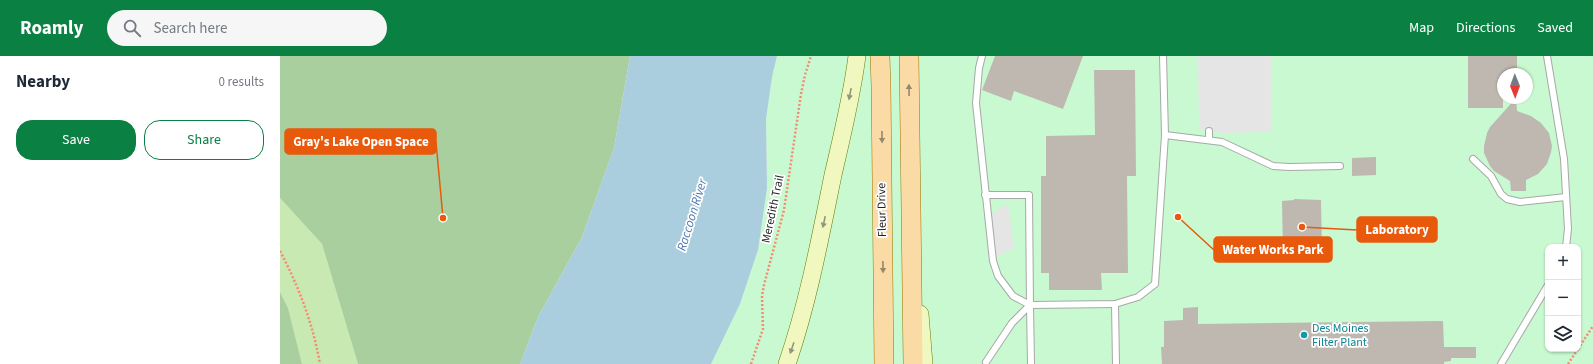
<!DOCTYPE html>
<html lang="en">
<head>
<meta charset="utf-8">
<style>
	body { margin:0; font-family:"Source Sans 3",sans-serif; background:#f6f6f7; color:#1f2937 }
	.controls { position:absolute; right:12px; bottom:12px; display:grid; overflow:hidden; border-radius:8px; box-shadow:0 1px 3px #0004 }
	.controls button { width:36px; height:36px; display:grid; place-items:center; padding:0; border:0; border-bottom:1px solid #e0e1e3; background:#fff; color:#1f2937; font:20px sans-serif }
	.compass { position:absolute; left:1217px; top:12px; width:36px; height:36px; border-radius:50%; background:#fff; box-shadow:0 1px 3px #0004; rotate:179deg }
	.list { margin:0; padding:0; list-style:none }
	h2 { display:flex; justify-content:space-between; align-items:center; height:52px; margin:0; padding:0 16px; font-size:17px }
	h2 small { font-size:13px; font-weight:400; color:#747a83 }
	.actions { display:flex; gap:8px; padding:12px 16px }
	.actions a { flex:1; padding:9px 0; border:1px solid #0b8043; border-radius:16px; text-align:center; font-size:14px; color:#0b8043 }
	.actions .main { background:#0b8043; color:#fff }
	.icon { flex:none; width:22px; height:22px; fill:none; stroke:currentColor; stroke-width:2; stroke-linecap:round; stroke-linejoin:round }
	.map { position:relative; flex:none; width:1313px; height:308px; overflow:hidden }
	header { display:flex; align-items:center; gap:24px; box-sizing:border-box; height:56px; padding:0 20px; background:#0b8043; color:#fff }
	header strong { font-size:19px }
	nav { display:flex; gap:22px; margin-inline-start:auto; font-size:14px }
	.search { width:280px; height:36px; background:#f6f6f7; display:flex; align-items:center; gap:10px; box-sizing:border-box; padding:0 14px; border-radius:22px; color:#747a83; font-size:15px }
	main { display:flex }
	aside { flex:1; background:#fff }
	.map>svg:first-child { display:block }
	.grass { fill:#c8e9b1 }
	.forest { fill:#a9cf9e }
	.park { fill:#c8f9d0; fill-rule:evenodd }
	.parking { fill:#e5e5e5 }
	.water { fill:#aacedd }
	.building { fill:#beb8b1 }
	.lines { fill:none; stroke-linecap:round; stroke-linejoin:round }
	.service-casing { stroke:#a8a8a8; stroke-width:8 }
	.secondary-casing { stroke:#647908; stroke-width:18 }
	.primary-casing { stroke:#9b7404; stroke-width:20 }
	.path { stroke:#f68b74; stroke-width:2.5; stroke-dasharray:2 2; stroke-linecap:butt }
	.service { stroke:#fff; stroke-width:6 }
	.secondary { stroke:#f1f8bf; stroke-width:17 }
	.primary { stroke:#fadba5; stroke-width:19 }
	.oneway { fill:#98876a }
	.oneway2 { fill:#939778 }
	.culture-dot { fill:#0f9aa8; stroke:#fff; stroke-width:1.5 }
	.labels { text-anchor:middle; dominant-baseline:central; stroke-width:3.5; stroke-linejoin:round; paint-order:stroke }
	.street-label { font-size:12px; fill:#212121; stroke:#fff }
	.culture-label { font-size:12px; fill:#0d838f; stroke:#fff; text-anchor:start }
	.water-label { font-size:13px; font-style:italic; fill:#4f78b0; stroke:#fff }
	.leader { fill:none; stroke:#e8590c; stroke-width:1.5 }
	.callout-dot { fill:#e8590c; stroke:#fff; stroke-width:1.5 }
	.callout { fill:#e8590c; stroke:#e8590c; stroke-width:1.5 }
	.callout-label { font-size:13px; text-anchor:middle; font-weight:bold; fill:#fff }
</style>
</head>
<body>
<header>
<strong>Roamly</strong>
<div class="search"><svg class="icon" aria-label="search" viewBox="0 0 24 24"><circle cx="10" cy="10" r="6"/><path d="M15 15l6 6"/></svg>Search here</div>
<nav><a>Map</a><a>Directions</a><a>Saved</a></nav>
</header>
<main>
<aside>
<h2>Nearby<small>0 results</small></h2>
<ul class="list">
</ul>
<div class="actions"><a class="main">Save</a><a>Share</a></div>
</aside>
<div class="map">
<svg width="1313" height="308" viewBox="0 0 1313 308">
	<rect width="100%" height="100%" fill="#f1efe8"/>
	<path class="grass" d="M 0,142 L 42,188 L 78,308 L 22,308 L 8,252 L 0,236 Z"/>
	<g class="forest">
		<path d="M 0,0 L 350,0 L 334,92 L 302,181 L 258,261 L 240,308 L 78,308 L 42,188 L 0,142 Z"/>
		<path d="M 0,236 L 8,252 L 22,308 L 0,308 Z"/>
	</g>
	<path class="park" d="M 497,0 L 1313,0 L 1313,308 L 431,308 L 460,248 L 478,194 L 487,132 L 486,63 L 492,21 ZM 1223,18 L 1247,18 L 1247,42 L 1223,42 ZM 1268,191 L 1298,191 L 1298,293 L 1268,293 Z"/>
	<g class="parking">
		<path d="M 918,0 L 991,0 L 991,76 L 942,77 L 919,73 Z"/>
		<path d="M 728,148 L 734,192 L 712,203 L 707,160 Z"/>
	</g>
	<path class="water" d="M 350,0 L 497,0 L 492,21 L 486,63 L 487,132 L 478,194 L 460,248 L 431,308 L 240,308 L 258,261 L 302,181 L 334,92 Z"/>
	<g class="building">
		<path d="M 715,0 L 803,0 L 783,53 L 734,35 L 731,45 L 702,34 Z"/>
		<path d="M 1188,0 L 1237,0 L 1237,18 L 1223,18 L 1223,52 L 1188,52 Z"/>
		<path d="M 814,14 L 855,14 L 856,120 L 847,120 L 848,217 L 821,217 L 822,234 L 769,234 L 769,217 L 761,217 L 761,120 L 766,120 L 766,80 L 815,79 Z"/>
		<path d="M 1236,42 L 1237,55 L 1251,60 L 1261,67 L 1269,77 L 1272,90 L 1271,96 L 1267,108 L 1258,118 L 1246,124 L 1246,135 L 1231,135 L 1230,125 L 1214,115 L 1210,110 L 1204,97 L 1204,90 L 1207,77 L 1210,71 Z"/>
		<path d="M 1096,101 L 1096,119 L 1072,120 L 1072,102 Z"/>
		<path d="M 1014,143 L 1041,144 L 1042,197 L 1003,197 L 1002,145 L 1014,144 Z"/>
		<path d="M 918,251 L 918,268 L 1163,265 L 1164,291 L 1196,291 L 1196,302 L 1171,302 L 1171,305 L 1164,306 L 1164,308 L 882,308 L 881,291 L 884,291 L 884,265 L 903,264 L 903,252 Z"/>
	</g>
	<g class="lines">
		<g class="service-casing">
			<g id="service">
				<path d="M 702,0 L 699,12 L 696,47 L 713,205 L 718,220 L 733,240 L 750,249 L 835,248 L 858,241 L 875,228 L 885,79 L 883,0"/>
				<path d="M 1267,0 L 1284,103 L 1288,173 L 1286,191"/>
				<path d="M 929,75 L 929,84"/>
				<path d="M 885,79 L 942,86 L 993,110 L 1009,111 L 1060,110"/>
				<path d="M 1193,103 L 1211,120 L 1221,138 L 1227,143 L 1240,146 L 1286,141"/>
				<path d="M 705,139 L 749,139 L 750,249"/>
				<path d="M 835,248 L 836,308"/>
				<path d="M 706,306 L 732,267 L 750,249 L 751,308"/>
				<path d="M 1221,308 L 1268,229"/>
			</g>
		</g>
		<g class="secondary-casing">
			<g id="secondary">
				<path d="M 640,258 L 644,308"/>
				<path d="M 507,308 C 528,247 540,183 553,119 C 562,80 572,40 577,0"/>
			</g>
		</g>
		<g class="primary-casing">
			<g id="primary">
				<path d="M 600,0 L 601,31 L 604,308"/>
				<path d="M 629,0 L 633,308"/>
			</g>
		</g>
		<g class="path">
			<path d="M 0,195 C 19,231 33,268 40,308"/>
			<path d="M 1298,293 L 1313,270"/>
			<path d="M 471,308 L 483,273 L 482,240 L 484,229 L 504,154 L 521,38 L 525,19 L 531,0"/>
			<path d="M 1288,308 L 1298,293"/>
		</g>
		<use href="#service" class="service"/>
		<use href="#secondary" class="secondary"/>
		<use href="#primary" class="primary"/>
	</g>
	<defs><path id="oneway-solid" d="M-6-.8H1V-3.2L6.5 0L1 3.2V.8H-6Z"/></defs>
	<g class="oneway">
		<use href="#oneway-solid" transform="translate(629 34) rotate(-91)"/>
		<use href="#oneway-solid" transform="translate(602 81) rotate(89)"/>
		<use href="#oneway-solid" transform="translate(603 211) rotate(89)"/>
	</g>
	<g class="oneway2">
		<use href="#oneway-solid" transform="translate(570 38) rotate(101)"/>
		<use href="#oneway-solid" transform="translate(544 166) rotate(102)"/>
		<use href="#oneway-solid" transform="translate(512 292) rotate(109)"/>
	</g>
	<circle class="culture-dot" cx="1024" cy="279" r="4"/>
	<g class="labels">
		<g class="street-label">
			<text transform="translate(493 153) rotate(-78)">Meredith Trail</text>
			<text transform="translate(602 154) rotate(-91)">Fleur Drive</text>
		</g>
		<g class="culture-label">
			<text x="1032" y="272">Des Moines<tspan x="1032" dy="14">Filter Plant</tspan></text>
		</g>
		<g class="water-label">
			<text transform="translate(412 159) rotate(-73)">Raccoon River</text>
		</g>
	</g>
	<path class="leader" d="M163 162L156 86M1022 171L1077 174M898 161L934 194"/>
	<g class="callout-dot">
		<circle cx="163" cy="162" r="4"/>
		<circle cx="1022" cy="171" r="4"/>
		<circle cx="898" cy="161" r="4"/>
	</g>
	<g class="callout">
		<rect x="5" y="73" width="151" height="25" rx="4"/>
		<rect x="1077" y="161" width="80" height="25" rx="4"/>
		<rect x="934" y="181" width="118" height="25" rx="4"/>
	</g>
	<g class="callout-label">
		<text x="81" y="90">Gray's Lake Open Space</text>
		<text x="1117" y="178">Laboratory</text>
		<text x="993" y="198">Water Works Park</text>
	</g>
</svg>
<div class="controls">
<button>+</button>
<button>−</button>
<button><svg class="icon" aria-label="layers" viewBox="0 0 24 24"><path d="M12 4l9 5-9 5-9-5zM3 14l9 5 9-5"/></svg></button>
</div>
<svg class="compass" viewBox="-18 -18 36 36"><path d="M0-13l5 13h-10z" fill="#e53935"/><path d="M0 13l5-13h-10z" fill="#747a83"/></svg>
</div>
</main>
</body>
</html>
